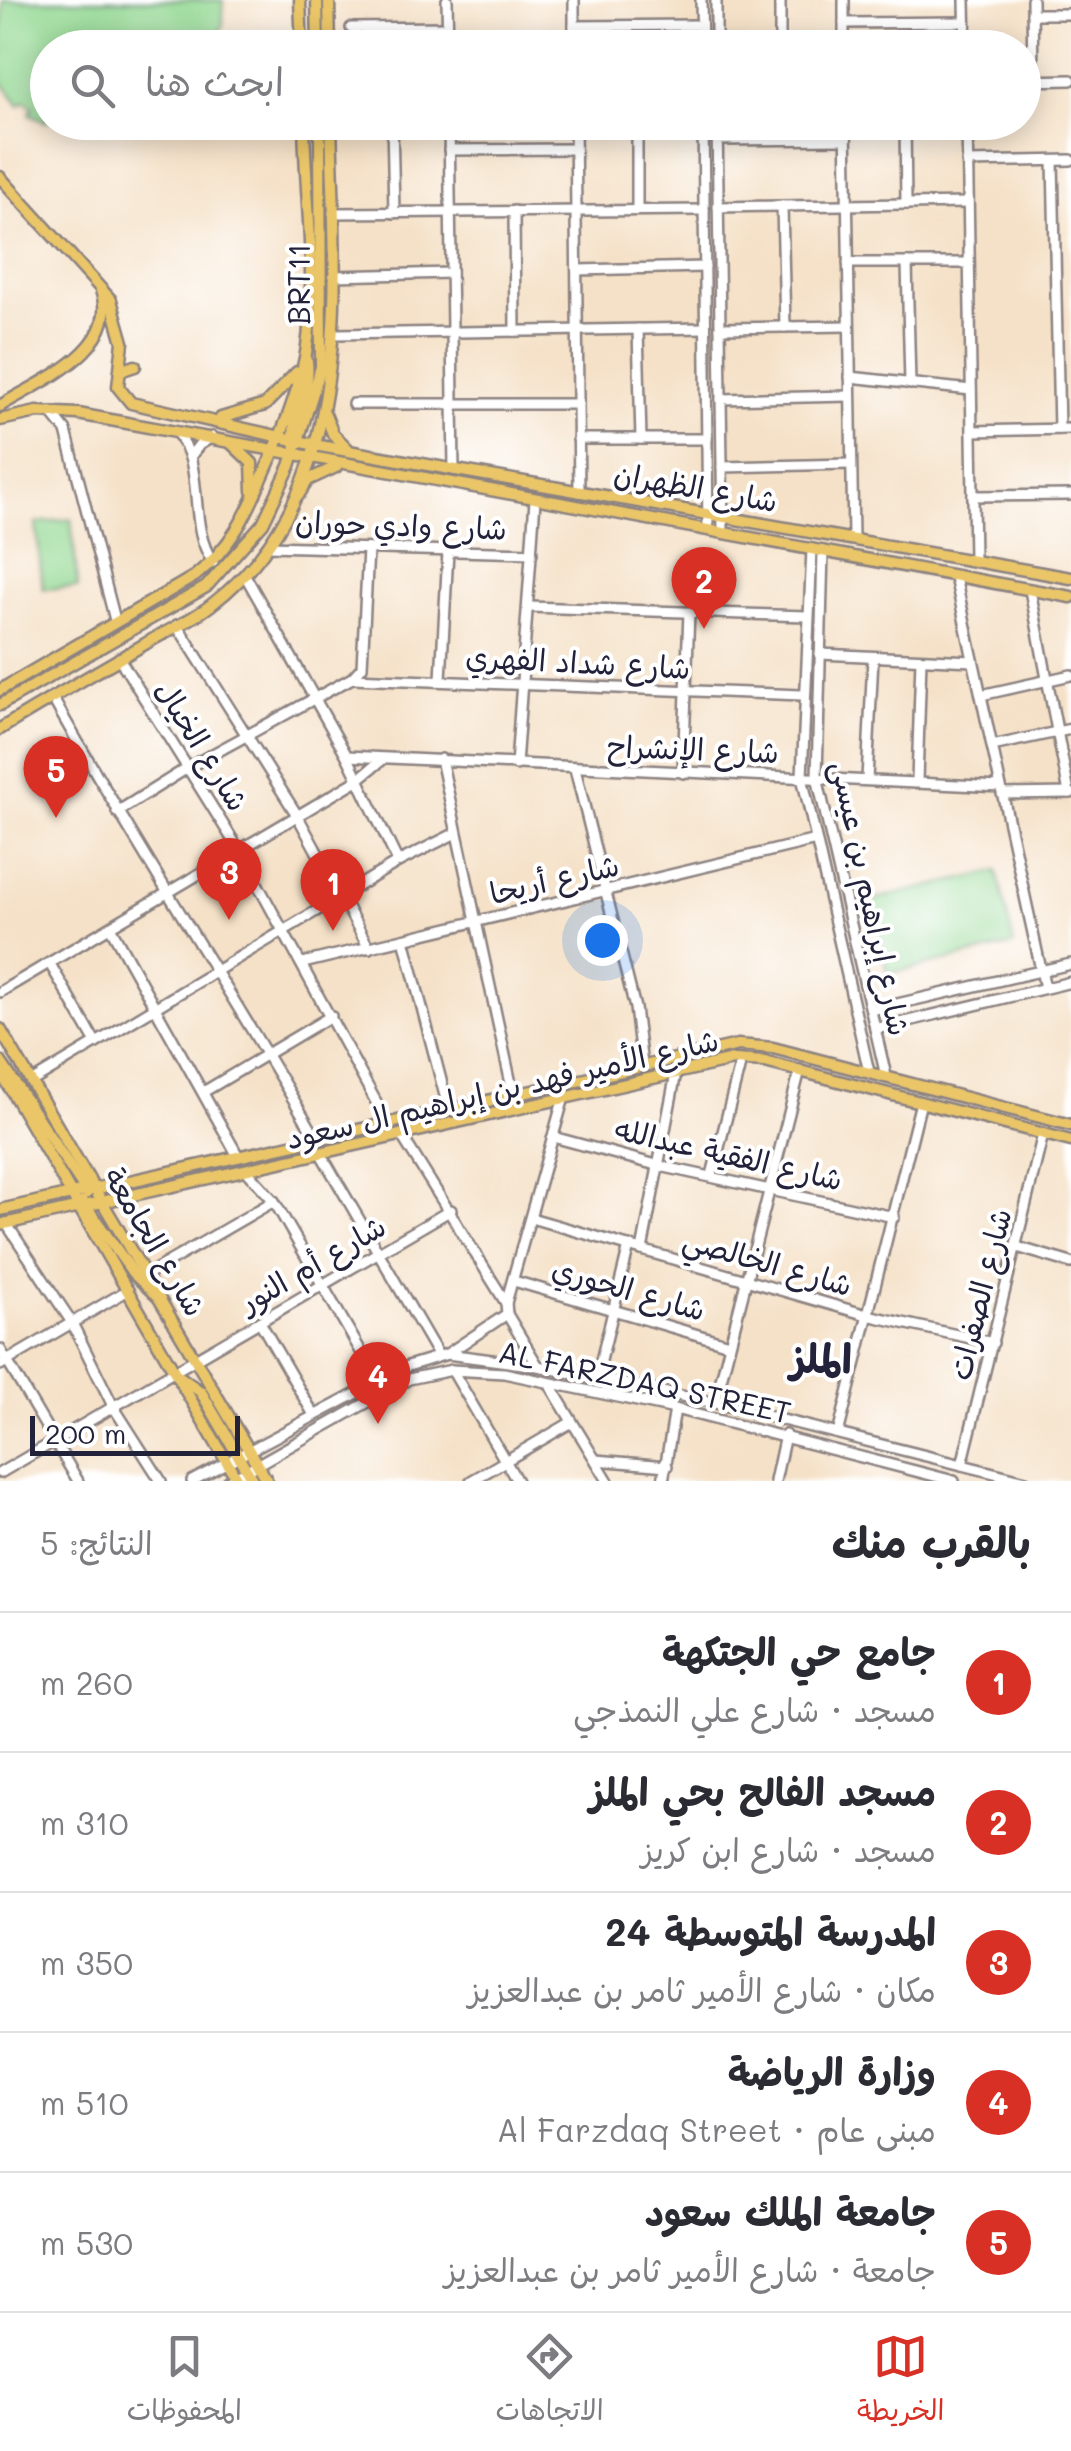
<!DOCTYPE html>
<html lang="ar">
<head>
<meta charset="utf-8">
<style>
	body { margin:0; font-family:Mali,"Playpen Sans Arabic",sans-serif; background:#f2f2f3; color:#2b2b33; direction:rtl }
	.scale { position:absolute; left:30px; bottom:25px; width:210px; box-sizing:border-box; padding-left:10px; border:5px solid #22223b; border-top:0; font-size:28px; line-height:35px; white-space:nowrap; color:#22223b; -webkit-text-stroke:8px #fff; paint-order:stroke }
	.you { position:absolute; left:602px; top:940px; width:35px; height:35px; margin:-25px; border:8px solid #fff; border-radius:50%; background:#1a73e8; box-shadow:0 0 0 15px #1a73e833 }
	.badge { display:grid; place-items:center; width:65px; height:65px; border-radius:50%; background:#d93025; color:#fff; font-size:32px; font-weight:700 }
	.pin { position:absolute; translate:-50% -82px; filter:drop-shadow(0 2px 5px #0008) }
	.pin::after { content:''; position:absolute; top:52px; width:35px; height:30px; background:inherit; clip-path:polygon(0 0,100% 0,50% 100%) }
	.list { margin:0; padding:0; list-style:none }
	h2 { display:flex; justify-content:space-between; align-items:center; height:130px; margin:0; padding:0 40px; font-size:42px }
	h2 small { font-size:32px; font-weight:400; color:#7c7c81 }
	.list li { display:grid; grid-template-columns:65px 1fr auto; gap:30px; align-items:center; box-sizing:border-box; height:140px; padding:0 40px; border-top:2px solid #e1e1e2 }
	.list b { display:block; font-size:38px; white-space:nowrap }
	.list p { margin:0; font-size:32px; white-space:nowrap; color:#7c7c81 }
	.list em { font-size:32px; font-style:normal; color:#7c7c81 }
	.icon { flex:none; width:55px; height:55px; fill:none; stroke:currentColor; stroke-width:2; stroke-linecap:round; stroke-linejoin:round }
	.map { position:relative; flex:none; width:1071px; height:1481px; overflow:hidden; direction:ltr }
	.search { position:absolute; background:#fff; box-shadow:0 5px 25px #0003; left:30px; right:30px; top:30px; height:110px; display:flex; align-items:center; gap:25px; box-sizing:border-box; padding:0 35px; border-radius:55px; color:#7c7c81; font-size:38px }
	.sheet { height:830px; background:#fff }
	nav { display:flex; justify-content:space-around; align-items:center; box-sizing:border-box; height:140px; border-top:2px solid #e1e1e2; background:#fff; font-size:28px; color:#7c7c81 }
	nav a { display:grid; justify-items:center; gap:5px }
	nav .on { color:#d93025 }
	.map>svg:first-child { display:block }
	.pitch { fill:#91d790; stroke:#5a7c66; stroke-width:2.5 }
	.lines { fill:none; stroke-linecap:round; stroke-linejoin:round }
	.minor-casing { stroke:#8c8281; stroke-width:14 }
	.major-casing { stroke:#8c8281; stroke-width:15 }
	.minor { stroke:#fff; stroke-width:9 }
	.major { stroke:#eac669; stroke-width:10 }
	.labels { text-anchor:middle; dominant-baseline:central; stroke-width:8; stroke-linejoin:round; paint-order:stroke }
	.street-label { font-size:30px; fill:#22223b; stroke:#fff }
	.district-label { font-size:40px; font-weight:bold; fill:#22223b; stroke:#fff }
</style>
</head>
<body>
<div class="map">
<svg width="1071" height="1481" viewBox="0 0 1071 1481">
	<rect width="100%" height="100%" fill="#fff"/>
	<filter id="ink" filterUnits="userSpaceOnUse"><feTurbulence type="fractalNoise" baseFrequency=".01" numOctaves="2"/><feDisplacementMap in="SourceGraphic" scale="20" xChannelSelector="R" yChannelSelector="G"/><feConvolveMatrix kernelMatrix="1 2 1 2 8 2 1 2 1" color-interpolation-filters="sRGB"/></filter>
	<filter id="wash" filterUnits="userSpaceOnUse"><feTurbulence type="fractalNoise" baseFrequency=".0048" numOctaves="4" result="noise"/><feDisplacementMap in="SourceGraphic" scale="40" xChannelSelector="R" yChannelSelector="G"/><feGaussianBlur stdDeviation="2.25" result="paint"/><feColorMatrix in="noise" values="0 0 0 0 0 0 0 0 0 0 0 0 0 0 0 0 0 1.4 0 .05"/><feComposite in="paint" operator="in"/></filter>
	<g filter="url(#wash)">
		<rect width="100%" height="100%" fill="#f5e1c7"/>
		<g class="pitch">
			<path d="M 3,0 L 218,0 L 223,1 L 223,24 L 213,47 L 48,48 L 47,122 L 30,114 L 33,107 L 24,101 L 19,105 L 0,80 Z"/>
			<path d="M 71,519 L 78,587 L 43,589 L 36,523 Z"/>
			<path d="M 997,871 L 1014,945 L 888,974 L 871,900 Z"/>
		</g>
	</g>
	<g filter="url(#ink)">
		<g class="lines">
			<g class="minor-casing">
				<g id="minor">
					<path d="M 447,0 L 448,48"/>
					<path d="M 574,0 L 574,48"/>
					<path d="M 701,0 L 702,48"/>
					<path d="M 716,0 L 716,48"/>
					<path d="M 780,0 L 780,48"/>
					<path d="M 844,0 L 844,48"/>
					<path d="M 965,0 L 966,48"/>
					<path d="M 1032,0 L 1033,81"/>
					<path d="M 1032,14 L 1071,14"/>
					<path d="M 844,23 L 965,22"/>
					<path d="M 574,26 L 701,25"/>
					<path d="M 351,28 L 447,27"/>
					<path d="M 1024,81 L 1071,80"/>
					<path d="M 392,122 L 394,213"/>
					<path d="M 449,122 L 454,470"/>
					<path d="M 575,122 L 579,492"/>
					<path d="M 637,122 L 637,210"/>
					<path d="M 703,122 L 708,530"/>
					<path d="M 717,122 L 723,533"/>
					<path d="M 846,122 L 853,538"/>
					<path d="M 905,122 L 906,204"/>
					<path d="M 967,122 L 974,560"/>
					<path d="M 717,140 L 846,139"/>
					<path d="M 449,150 L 575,149"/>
					<path d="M 1053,161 L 1059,429"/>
					<path d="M 967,162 L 1071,160"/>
					<path d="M 782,206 L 785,327"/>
					<path d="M 718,207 L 968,203"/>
					<path d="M 514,211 L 515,331"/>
					<path d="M 333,213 L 704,210"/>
					<path d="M 848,263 L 969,263"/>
					<path d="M 907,263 L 910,384"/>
					<path d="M 577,270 L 705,267"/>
					<path d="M 334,276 L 451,273"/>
					<path d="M 720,328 L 849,326"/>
					<path d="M 638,329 L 641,439"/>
					<path d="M 336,334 L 705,328"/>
					<path d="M 850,377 L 971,390"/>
					<path d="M 721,399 L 850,396"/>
					<path d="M 353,404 L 578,404"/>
					<path d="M 51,412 L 66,431 L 115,620"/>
					<path d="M 972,431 L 1071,429"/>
					<path d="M 176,432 C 207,466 186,524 213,562"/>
					<path d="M 578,439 L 707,439"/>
					<path d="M 190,457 L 199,445 L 212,437"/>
					<path d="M 722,467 L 851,464"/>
					<path d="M 973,496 L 1071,495"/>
					<path d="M 268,546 L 532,553"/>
					<path d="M 812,549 L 802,777 L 869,1072"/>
					<path d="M 823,551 L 817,777 L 886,1076"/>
					<path d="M 245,575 L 347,756 L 398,862"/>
					<path d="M 955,577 L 1045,988"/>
					<path d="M 1030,590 L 1069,793"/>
					<path d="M 529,607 L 807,616"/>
					<path d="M 177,625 L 297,815 L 369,948"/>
					<path d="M 820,654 L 973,661"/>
					<path d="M 119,658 L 239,850 L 387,1122"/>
					<path d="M 352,678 L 802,695"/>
					<path d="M 441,679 L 448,552"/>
					<path d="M 981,695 L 1071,675"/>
					<path d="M 52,697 C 136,847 230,989 316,1138"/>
					<path d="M 992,746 L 1071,729"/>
					<path d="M 347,756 L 1001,787"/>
					<path d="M 441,759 L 513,1093"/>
					<path d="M 516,765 L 535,500"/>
					<path d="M 575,769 L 635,1008 L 642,1065"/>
					<path d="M 683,773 L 689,612"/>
					<path d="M 867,780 L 873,658"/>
					<path d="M 917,781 L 921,659"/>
					<path d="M 1002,794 L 1071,793"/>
					<path d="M 117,812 L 189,767 L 352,678 L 362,667 L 368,549"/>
					<path d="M 110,927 L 238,1156"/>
					<path d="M 404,939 L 448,1107"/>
					<path d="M 303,963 L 816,840"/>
					<path d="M 50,964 L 96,1043"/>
					<path d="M 0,992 L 356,781 L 382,760"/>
					<path d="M 871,1010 L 1071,964"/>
					<path d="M 875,1029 L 1071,982"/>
					<path d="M 31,1082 L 398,862 L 456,833"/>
					<path d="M 205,1091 L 331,1016"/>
					<path d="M 402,1136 L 506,1303 L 507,1314 L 538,1366"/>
					<path d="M 553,1137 L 660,1166 L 894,1217"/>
					<path d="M 321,1154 L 438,1355"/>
					<path d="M 246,1170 L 274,1201 L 378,1381"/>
					<path d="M 712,1175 L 741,1061"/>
					<path d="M 531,1218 L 867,1315 L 993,1343"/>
					<path d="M 6,1223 L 71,1321 L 113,1406 L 161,1481"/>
					<path d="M 1017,1247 L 1071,1263"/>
					<path d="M 642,1250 L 676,1073"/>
					<path d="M 148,1274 L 274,1201"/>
					<path d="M 514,1281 L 729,1344"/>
					<path d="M 506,1303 L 564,1097"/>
					<path d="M 260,1322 L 314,1415"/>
					<path d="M 0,1349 L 78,1481"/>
					<path d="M 447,1354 L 507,1314"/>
					<path d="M 0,1365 L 128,1290"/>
					<path d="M 452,1370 L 517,1481"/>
					<path d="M 597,1377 L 629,1246"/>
					<path d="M 550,1385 L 608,1481"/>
					<path d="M 715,1403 L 800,1070"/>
					<path d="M 839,1430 L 921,1102"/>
					<path d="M 596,1460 L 667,1466"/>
					<path d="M 962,1465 L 1043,1134"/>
					<path d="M 0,1473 L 451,1210"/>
					<path d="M 192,1481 L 408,1366 L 447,1354 L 538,1366 L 715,1403 L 1026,1481"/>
					<path d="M 228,1481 L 409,1379 L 452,1370 L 504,1373 L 675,1409 L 954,1481"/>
					<path d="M 471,1481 L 572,1422"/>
					<path d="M 663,1481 L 675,1409"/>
					<path d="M 775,1481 L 785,1435"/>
				</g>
			</g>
			<g class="major-casing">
				<g id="major">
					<path d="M 300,0 L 302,48"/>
					<path d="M 317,0 L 318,48"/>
					<path d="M 329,0 L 330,48"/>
					<path d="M 0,177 L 111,300 L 123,342 L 118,387 L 131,403 L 320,446 L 1071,578"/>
					<path d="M 120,371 L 135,366"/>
					<path d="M 0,406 C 40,381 122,350 101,290"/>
					<path d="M 325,414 L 333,434 L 348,449"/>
					<path d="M 221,418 L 265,405 L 297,372"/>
					<path d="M 0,420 L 37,412 L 78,414 L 1071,597"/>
					<path d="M 231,443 L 252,463 L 253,491"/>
					<path d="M 295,443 C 290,415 311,390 307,362"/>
					<path d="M 299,494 L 308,480 L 336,467"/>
					<path d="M 0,690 L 195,576 C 230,548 246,517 263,476 C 280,438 298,395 306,353 C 318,279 305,197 304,122"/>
					<path d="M 0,705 L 206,587 L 263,523 L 290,466 L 321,367 L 320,122"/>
					<path d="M 0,729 C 48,700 96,672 145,644 C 166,631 191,621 211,605 C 358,492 335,286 331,122"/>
					<path d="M 0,1029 L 267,1481"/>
					<path d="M 0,1061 L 87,1193"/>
					<path d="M 0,1071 L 238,1481"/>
					<path d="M 83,1202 L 133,1273 L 159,1298"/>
					<path d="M 0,1210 L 738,1045 L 773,1048 L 1071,1125"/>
					<path d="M 0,1225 L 733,1060 L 765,1062 L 1071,1141"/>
					<path d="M 180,1377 L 201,1392 L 253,1481"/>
				</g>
			</g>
			<use href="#minor" class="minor"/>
			<use href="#major" class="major"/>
		</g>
	</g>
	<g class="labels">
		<g class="street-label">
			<text transform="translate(298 284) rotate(-90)">BRT11</text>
			<text transform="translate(696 486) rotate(10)">شارع الظهران</text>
			<text transform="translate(401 524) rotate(2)">شارع وادي حوران</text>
			<text transform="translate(578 661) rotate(3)">شارع شداد الفهري</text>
			<text transform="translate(203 745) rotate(58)">شارع الخيال</text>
			<text transform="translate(693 748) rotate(2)">شارع الإنشراح</text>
			<text transform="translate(554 878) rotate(-13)">شارع أريحا</text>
			<text transform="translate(872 898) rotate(78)">شارع إبراهيم بن عيسى</text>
			<text transform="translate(502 1088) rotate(-13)">شارع الأمير فهد بن إبراهيم ال سعود</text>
			<text transform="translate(729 1153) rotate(13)">شارع الفقية عبدالله</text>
			<text transform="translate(156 1241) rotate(59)">شارع الجامعة</text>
			<text transform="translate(768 1261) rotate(16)">شارع الخالصي</text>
			<text transform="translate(312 1263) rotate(-30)">شارع أم النور</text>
			<text transform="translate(629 1288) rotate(16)">شارع الحوري</text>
			<text transform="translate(979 1294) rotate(-76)">شارع الصفرات</text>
			<text transform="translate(645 1381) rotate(12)">AL FARZDAQ STREET</text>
		</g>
		<g class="district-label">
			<text x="821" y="1357">الملز</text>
		</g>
	</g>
</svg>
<div class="scale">200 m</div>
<div class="you"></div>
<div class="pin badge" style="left:333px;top:931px">1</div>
<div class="pin badge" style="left:704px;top:629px">2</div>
<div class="pin badge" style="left:229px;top:920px">3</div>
<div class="pin badge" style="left:378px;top:1424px">4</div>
<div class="pin badge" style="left:56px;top:818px">5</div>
<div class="search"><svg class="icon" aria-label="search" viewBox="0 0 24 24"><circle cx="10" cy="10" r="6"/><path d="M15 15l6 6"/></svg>ابحث هنا</div>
</div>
<section class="sheet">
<h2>بالقرب منك<small>النتائج: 5</small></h2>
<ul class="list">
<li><span class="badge">1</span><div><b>جامع حي الجتكهة</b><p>مسجد · شارع علي النمذجي</p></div><em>260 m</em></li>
<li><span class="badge">2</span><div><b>مسجد الفالح بحي الملز</b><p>مسجد · شارع ابن كريز</p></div><em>310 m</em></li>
<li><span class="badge">3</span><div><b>المدرسة المتوسطة 24</b><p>مكان · شارع الأمير ثامر بن عبدالعزيز</p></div><em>350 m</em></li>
<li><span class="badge">4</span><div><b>وزارة الرياضة</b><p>مبنى عام · Al Farzdaq Street</p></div><em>510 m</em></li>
<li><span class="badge">5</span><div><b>جامعة الملك سعود</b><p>جامعة · شارع الأمير ثامر بن عبدالعزيز</p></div><em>530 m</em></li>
</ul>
</section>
<nav>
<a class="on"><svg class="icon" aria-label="map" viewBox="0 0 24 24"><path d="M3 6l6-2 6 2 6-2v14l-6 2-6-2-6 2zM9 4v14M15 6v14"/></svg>الخريطة</a>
<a><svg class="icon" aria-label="directions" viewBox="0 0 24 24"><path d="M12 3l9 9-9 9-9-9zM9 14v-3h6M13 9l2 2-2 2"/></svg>الاتجاهات</a>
<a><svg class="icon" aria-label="saved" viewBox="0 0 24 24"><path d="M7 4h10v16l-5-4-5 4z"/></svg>المحفوظات</a>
</nav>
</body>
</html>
